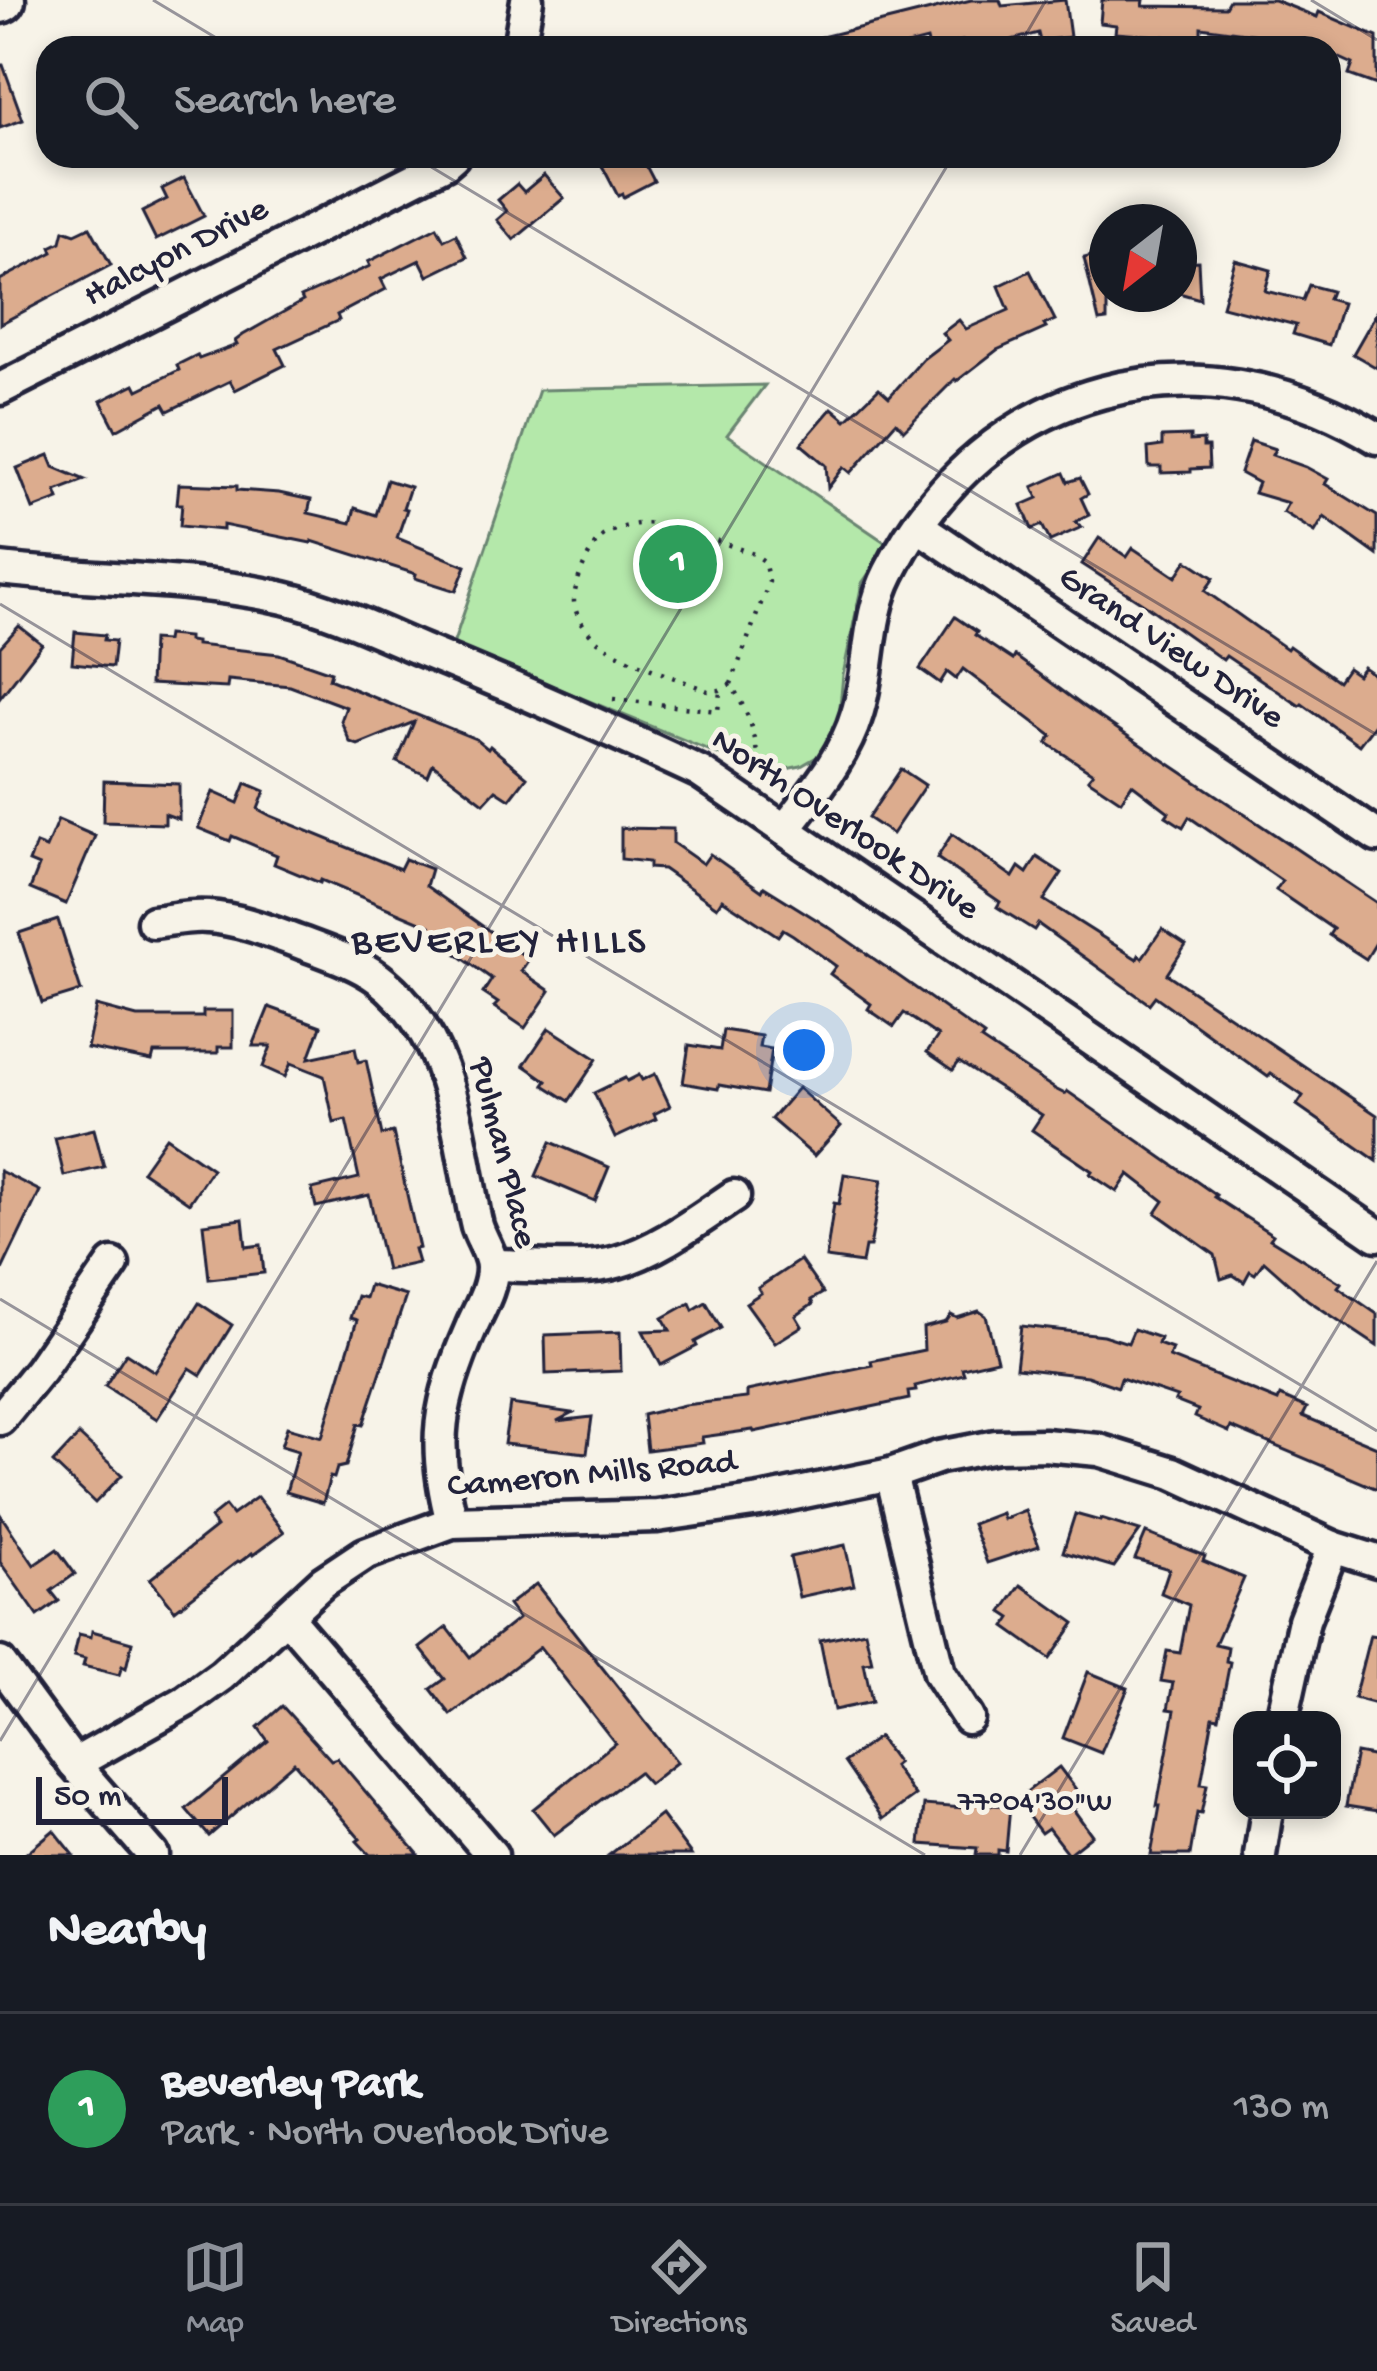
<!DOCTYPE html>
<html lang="en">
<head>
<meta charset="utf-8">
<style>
	body { margin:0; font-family:"Gochi Hand",sans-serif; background:#242831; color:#f1f3f6 }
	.controls { position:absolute; right:36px; bottom:36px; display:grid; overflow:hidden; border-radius:24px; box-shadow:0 6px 18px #0003 }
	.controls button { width:108px; height:108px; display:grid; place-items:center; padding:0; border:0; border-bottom:3px solid #363941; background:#171b24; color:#f1f3f6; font:60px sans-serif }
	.compass { position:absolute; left:1089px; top:204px; width:108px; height:108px; border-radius:50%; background:#171b24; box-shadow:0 6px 18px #0003; rotate:211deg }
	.scale { position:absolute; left:36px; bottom:30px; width:192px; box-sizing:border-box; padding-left:12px; border:6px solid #22223b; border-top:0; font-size:33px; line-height:42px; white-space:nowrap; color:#22223b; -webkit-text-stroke:9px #f7f3e8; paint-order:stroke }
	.you { position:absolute; left:804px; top:1050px; width:42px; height:42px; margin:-30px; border:9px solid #fff; border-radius:50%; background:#1a73e8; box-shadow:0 0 0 18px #1a73e833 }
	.badge { display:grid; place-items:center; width:78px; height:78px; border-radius:50%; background:#8c9099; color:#fff; font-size:39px; font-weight:700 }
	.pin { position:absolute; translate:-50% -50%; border:6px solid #fff; box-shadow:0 3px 12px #0006 }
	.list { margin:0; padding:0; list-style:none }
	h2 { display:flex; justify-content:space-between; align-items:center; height:156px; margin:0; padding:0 48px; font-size:51px }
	h2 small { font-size:39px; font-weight:400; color:#9ea1a6 }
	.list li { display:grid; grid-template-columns:78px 1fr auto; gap:36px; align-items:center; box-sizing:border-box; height:192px; padding:0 48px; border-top:3px solid #363941 }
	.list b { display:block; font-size:45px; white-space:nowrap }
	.list p { margin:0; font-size:39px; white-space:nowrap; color:#9ea1a6 }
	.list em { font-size:39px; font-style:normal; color:#9ea1a6 }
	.icon { flex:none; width:66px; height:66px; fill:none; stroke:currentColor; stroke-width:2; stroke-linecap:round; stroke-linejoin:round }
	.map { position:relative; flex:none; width:1377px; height:1855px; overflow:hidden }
	.search { position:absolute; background:#171b24; box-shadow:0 6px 18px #0003; left:36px; right:36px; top:36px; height:132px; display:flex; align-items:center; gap:30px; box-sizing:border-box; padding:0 42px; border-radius:36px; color:#9ea1a6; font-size:45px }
	.sheet { height:348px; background:#171b24 }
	nav { display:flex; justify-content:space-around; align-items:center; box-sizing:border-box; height:168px; border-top:3px solid #363941; background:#171b24; font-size:33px; color:#9ea1a6 }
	nav a { display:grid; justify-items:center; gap:6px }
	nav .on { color:#8c9099 }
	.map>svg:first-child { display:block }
	.green { fill:#b4e8aa; stroke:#6b8572; stroke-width:3 }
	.building { fill:#dcac8e; stroke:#22223b; stroke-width:3 }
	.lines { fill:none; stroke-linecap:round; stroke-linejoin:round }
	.street-casing { stroke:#22223b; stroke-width:39 }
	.secondary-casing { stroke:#22223b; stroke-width:51 }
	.path { stroke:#22223b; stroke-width:4.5; stroke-dasharray:3 9; stroke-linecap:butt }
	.street { stroke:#f7f3e8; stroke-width:30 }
	.secondary { stroke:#f7f3e8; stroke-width:42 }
	.ticks { fill:none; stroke:#22223b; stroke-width:3; stroke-opacity:0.45 }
	.labels { text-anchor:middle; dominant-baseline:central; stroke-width:10; stroke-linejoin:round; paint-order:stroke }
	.street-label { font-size:36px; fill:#22223b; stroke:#f7f3e8 }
	.neighbourhood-label { font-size:39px; letter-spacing:3px; fill:#22223b; stroke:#f7f3e8 }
	.ticks-label { font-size:30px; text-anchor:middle; fill:#22223b; stroke:#f7f3e8; stroke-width:10; stroke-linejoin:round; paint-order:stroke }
</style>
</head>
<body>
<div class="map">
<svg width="1377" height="1855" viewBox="0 0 1377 1855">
	<rect width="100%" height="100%" fill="#f7f3e8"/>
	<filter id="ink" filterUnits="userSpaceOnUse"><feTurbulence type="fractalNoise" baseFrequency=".00833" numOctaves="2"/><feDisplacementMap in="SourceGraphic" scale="24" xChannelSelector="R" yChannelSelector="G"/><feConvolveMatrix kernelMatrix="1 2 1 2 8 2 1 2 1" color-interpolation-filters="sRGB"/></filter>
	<g filter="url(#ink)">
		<path class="green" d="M 765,385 L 727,435 L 889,545 L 862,583 L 843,675 L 839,717 L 832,738 L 820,755 L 801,766 L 781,770 L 745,765 L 453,645 L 539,390 Z"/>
		<g class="building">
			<path d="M 971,0 L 1000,0 L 1002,6 L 1065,0 L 1070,37 L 1040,41 L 1038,33 L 981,48 L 963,48 L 962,41 L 929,48 L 927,40 L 896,48 L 811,48 L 810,40 Z"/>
			<path d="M 1102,0 L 1144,0 L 1143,6 L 1225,7 L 1229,0 L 1274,0 L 1317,17 L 1319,12 L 1377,37 L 1377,85 L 1349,75 L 1353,64 L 1329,53 L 1329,48 L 1285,48 L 1289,39 L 1201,27 L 1201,45 L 1196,45 L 1196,48 L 1173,48 L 1173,37 L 1115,33 L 1116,25 L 1100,23 Z"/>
			<path d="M 0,65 L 3,65 L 23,120 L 0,128 Z"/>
			<path d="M 597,156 L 641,156 L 654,181 L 623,197 L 622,194 L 618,196 Z"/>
			<path d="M 544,175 L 564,198 L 514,240 L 497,220 L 507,211 L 498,200 L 517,184 L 524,192 Z"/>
			<path d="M 184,178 L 204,216 L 156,240 L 142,212 L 167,199 L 162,189 Z"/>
			<path d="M 90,227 L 111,265 L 0,324 L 0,280 L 53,252 L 51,247 L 61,242 L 64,230 L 75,234 Z"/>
			<path d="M 437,227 L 444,240 L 456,234 L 467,257 L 428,276 L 420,260 L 381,279 L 386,289 L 337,315 L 339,320 L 277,349 L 285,365 L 235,390 L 230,381 L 168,411 L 164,404 L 116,430 L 101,401 L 135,384 L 138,390 L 179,370 L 177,365 L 197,355 L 199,359 L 237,345 L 235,341 L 243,335 L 303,301 L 301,297 L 370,266 L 368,262 Z"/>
			<path d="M 1107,252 L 1107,320 L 1099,321 L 1084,258 Z"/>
			<path d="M 1235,260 L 1271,270 L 1265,291 L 1303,300 L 1309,285 L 1331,291 L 1328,299 L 1342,303 L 1329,345 L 1293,334 L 1296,325 L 1222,306 Z"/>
			<path d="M 1198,261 L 1200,299 L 1179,293 L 1179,262 Z"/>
			<path d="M 1030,271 L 1055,320 L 1044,325 L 1046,328 L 997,350 L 957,381 L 955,379 L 904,430 L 896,422 L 851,473 L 844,467 L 828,488 L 826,465 L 801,444 L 832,408 L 846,420 L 879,388 L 889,397 L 923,359 L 948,340 L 942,333 L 959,320 L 966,329 L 1009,310 L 999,286 Z"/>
			<path d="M 1377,312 L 1377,368 L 1353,354 Z"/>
			<path d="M 1190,436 L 1190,441 L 1203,440 L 1203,447 L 1208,447 L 1209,468 L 1191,469 L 1191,472 L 1161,473 L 1161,467 L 1149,467 L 1148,448 L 1162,446 L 1162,437 Z"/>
			<path d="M 1251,441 L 1275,449 L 1272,455 L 1306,467 L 1328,479 L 1325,484 L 1377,516 L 1377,555 L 1324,517 L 1315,532 L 1283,512 L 1288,503 L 1254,493 L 1258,483 L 1240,473 Z"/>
			<path d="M 49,455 L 54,467 L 85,480 L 56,491 L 59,499 L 33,509 L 17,468 Z"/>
			<path d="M 1064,473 L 1068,482 L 1080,478 L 1088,494 L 1081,498 L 1089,515 L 1075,522 L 1082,527 L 1050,541 L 1042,525 L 1032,529 L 1022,505 L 1038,498 L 1033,487 Z"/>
			<path d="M 387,480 L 410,487 L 403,508 L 407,509 L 397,538 L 466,566 L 456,591 L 415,578 L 416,574 L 312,541 L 311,543 L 223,525 L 223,530 L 180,526 L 182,504 L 177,504 L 179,484 L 237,486 L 237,490 L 279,493 L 311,500 L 308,513 L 351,523 L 355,508 L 376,515 Z"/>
			<path d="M 1099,538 L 1127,557 L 1133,548 L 1176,577 L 1187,560 L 1214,578 L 1205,591 L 1287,649 L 1289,646 L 1338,681 L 1347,668 L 1357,675 L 1363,667 L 1377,677 L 1377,721 L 1359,745 L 1302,704 L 1300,706 L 1226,656 L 1223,660 L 1147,606 L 1082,564 Z"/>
			<path d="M 955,617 L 977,632 L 975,635 L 1013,660 L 1015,656 L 1083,706 L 1377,903 L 1377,941 L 1366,959 L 1329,935 L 1333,929 L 1276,890 L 1282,881 L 1189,817 L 1183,827 L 1166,816 L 1169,812 L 1132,784 L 1121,801 L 1088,779 L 1093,773 L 1047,743 L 1052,736 L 963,669 L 956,679 L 947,672 L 940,683 L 920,669 Z"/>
			<path d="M 19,626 L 42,644 L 0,698 L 0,647 Z"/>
			<path d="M 75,632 L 105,635 L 104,640 L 115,641 L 112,667 L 72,663 Z"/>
			<path d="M 167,635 L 188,637 L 188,641 L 196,642 L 196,645 L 279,654 L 331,672 L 329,679 L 476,739 L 488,749 L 490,746 L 527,777 L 510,799 L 496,790 L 484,803 L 433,764 L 428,776 L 397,762 L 414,722 L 358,745 L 350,742 L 341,721 L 346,707 L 290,686 L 228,680 L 227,688 L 150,684 L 152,640 L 166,641 Z"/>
			<path d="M 901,769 L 925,785 L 892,834 L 868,818 Z"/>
			<path d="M 104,781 L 179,784 L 179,819 L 165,814 L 165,824 L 103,822 Z"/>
			<path d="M 246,783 L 265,791 L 258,809 L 271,816 L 400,869 L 405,859 L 431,869 L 426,886 L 529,959 L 521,971 L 550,991 L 525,1028 L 494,1007 L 498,1003 L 483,993 L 492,979 L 426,932 L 430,926 L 321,880 L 320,883 L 274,864 L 277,855 L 232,836 L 230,841 L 198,828 L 213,792 L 238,803 Z"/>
			<path d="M 58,820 L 95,836 L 66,904 L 30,889 L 39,866 L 29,862 L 36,844 L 46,848 Z"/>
			<path d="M 621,828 L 673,829 L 673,843 L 703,864 L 710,854 L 762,891 L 764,887 L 830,928 L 984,1036 L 981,1040 L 1055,1089 L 1065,1094 L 1067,1091 L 1216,1195 L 1214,1197 L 1273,1235 L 1270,1239 L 1341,1283 L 1338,1287 L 1377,1314 L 1377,1346 L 1308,1300 L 1264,1261 L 1255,1274 L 1250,1271 L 1244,1282 L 1233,1275 L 1221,1279 L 1215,1255 L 1156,1213 L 1164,1201 L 1129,1174 L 1117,1192 L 1090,1174 L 1092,1171 L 1032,1130 L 1042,1115 L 959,1062 L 953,1070 L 927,1052 L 938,1036 L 904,1013 L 894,1027 L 868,1009 L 871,1004 L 830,974 L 836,966 L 793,935 L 783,929 L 778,936 L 722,899 L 717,907 L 663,869 L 649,868 L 649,862 L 621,859 Z"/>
			<path d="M 952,834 L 1013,877 L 1019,867 L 1027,873 L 1037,857 L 1062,873 L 1044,900 L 1137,959 L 1139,955 L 1142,958 L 1162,929 L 1186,945 L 1167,974 L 1377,1115 L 1377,1161 L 1297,1105 L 1303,1096 L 1271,1074 L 1268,1077 L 1155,996 L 1149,1004 L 1038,924 L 1034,930 L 997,907 L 1000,902 L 937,858 Z"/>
			<path d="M 58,920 L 81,991 L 42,1003 L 19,933 Z"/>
			<path d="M 96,1006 L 137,1017 L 203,1017 L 203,1011 L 233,1011 L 233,1047 L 218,1047 L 218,1053 L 154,1053 L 152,1061 L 87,1048 Z"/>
			<path d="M 269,1007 L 321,1026 L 309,1058 L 355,1048 L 358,1062 L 366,1060 L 382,1135 L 393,1132 L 419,1248 L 414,1249 L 418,1263 L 386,1270 L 369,1195 L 316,1207 L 312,1189 L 359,1178 L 346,1120 L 334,1123 L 324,1076 L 291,1063 L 285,1077 L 263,1067 L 271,1046 L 253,1046 Z"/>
			<path d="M 549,1028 L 597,1059 L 569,1101 L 544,1085 L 547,1081 L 524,1065 Z"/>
			<path d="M 723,1030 L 761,1036 L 759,1047 L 772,1049 L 765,1093 L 719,1085 L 718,1089 L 683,1083 L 689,1045 L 720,1050 Z"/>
			<path d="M 655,1074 L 670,1106 L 654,1114 L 656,1119 L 615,1138 L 594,1093 L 625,1078 L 627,1081 L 639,1075 L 642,1080 Z"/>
			<path d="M 798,1088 L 841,1126 L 814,1156 L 771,1119 Z"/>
			<path d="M 94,1129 L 104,1167 L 64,1176 L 55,1138 Z"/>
			<path d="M 166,1137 L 212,1169 L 189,1203 L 142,1171 Z"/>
			<path d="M 551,1142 L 609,1167 L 595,1201 L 536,1176 Z"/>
			<path d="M 0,1171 L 40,1191 L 0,1274 Z"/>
			<path d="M 844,1174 L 882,1180 L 870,1247 L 865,1247 L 862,1263 L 826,1258 L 834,1203 L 839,1204 Z"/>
			<path d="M 243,1219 L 246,1247 L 261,1245 L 264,1273 L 209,1279 L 203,1224 Z"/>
			<path d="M 800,1260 L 823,1293 L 811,1300 L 813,1304 L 796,1316 L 802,1326 L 775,1343 L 746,1303 L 761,1293 L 758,1288 Z"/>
			<path d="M 369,1285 L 406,1296 L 363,1425 L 358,1424 L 346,1466 L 337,1468 L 334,1478 L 330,1477 L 323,1503 L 286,1492 L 298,1451 L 281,1446 L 287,1427 L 322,1437 L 357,1320 L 350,1318 L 357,1296 L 365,1298 Z"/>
			<path d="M 706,1302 L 721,1328 L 695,1342 L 697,1346 L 661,1365 L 643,1331 L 670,1330 L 663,1318 L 690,1303 L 693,1310 Z"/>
			<path d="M 199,1303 L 232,1325 L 201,1375 L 190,1368 L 157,1419 L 105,1386 L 126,1353 L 155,1372 Z"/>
			<path d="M 979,1311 L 986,1316 L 997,1360 L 962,1368 L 964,1374 L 915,1386 L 916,1391 L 908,1392 L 909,1399 L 754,1432 L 753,1430 L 702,1437 L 703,1443 L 647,1450 L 643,1415 L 684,1405 L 747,1398 L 747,1391 L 872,1365 L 871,1361 L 924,1350 L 923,1328 L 946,1322 L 951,1315 L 957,1318 Z"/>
			<path d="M 1021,1326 L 1103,1335 L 1128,1343 L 1134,1329 L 1160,1338 L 1158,1344 L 1172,1349 L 1169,1357 L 1278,1401 L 1280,1396 L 1307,1408 L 1303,1416 L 1377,1447 L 1377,1489 L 1231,1427 L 1229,1432 L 1195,1417 L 1198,1410 L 1175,1401 L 1177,1397 L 1121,1378 L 1118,1387 L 1087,1376 L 1016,1368 Z"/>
			<path d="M 620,1332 L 621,1371 L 546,1374 L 545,1335 Z"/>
			<path d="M 510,1404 L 572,1413 L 557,1421 L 592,1417 L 587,1453 L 504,1444 Z"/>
			<path d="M 79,1435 L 122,1475 L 95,1503 L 53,1463 Z"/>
			<path d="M 257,1497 L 284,1532 L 253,1555 L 252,1553 L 240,1562 L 238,1561 L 175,1610 L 150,1579 L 216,1527 L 210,1518 L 225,1506 L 232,1515 Z"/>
			<path d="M 1025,1510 L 1039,1546 L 987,1563 L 972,1524 L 1001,1513 L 1003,1519 Z"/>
			<path d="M 0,1514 L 34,1565 L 57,1549 L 75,1574 L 51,1591 L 59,1601 L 38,1616 L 0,1562 Z"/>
			<path d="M 1075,1514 L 1100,1521 L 1101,1519 L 1140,1531 L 1114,1567 L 1063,1552 Z"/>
			<path d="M 1146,1533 L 1205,1556 L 1203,1561 L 1244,1578 L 1215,1644 L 1228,1647 L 1226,1661 L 1230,1662 L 1219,1718 L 1213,1717 L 1201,1784 L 1207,1785 L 1201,1814 L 1197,1813 L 1190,1855 L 1151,1855 L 1160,1806 L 1157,1806 L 1175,1710 L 1168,1709 L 1173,1683 L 1161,1681 L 1167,1651 L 1180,1653 L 1189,1605 L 1161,1593 L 1169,1569 L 1135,1559 Z"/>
			<path d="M 845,1545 L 854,1585 L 799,1597 L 790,1557 Z"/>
			<path d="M 536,1584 L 677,1762 L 649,1784 L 638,1772 L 554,1835 L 533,1809 L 615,1743 L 540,1647 L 451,1715 L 431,1689 L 445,1679 L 420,1648 L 447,1627 L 470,1657 L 518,1619 L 508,1605 Z"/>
			<path d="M 1021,1585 L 1075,1623 L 1050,1659 L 1005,1627 L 1011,1618 L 1002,1612 Z"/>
			<path d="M 92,1631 L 132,1642 L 126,1668 L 122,1666 L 119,1675 L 83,1666 L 85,1659 L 74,1656 L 79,1634 L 91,1637 Z"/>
			<path d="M 865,1631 L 872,1662 L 864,1663 L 872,1702 L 834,1710 L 820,1640 Z"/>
			<path d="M 1370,1635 L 1377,1636 L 1377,1704 L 1354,1698 Z"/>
			<path d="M 1088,1672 L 1128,1688 L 1101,1753 L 1063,1738 Z"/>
			<path d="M 282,1706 L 331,1760 L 337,1758 L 419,1855 L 370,1855 L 357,1841 L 360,1839 L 294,1762 L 209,1836 L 186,1809 L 268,1741 L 258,1727 Z"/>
			<path d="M 878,1737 L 897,1763 L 893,1766 L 915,1796 L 883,1819 L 844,1762 Z"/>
			<path d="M 1356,1753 L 1377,1757 L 1377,1811 L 1346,1806 Z"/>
			<path d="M 1059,1767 L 1084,1800 L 1073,1809 L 1092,1835 L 1068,1854 L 1048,1828 L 1041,1833 L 1016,1800 Z"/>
			<path d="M 964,1803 L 1010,1806 L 1006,1851 L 998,1850 L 998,1855 L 976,1855 L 977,1848 L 920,1844 L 924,1805 L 963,1808 Z"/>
			<path d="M 661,1815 L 691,1855 L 609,1855 Z"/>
			<path d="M 54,1830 L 74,1855 L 24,1855 Z"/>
		</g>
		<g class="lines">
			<g class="street-casing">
				<g id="street">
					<path d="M 519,48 L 527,0"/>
					<path d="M 0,389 L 445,163 L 453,156"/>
					<path d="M 918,526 L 1377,836"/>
					<path d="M 0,569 C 94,580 192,577 284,598 C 331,609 377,631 422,650 C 516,688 608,729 700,772 L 1377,1235"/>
					<path d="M 785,830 C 812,794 844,758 857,714 C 872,667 866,618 889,573 C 985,382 1197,328 1377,438"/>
					<path d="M 153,922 C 171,920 190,915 208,917 C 241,919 273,933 304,944 C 328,953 358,963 378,978 C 444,1028 456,1114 470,1190 C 472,1202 474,1214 477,1226 C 481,1239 492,1254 492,1268 C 492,1289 479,1309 471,1328 C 439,1401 431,1443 452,1522"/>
					<path d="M 493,1265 C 528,1265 584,1272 617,1262 C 659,1250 698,1220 734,1196"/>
					<path d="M 0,1419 L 40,1370 L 113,1264"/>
					<path d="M 891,1474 L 939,1673 L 968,1718"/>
					<path d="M 287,1617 L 492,1855"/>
					<path d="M 0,1663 L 74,1764 L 153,1855"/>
					<path d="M 1282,1720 L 1304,1620 L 1333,1547"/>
					<path d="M 74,1764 L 186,1701 L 222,1675 L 323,1582 L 365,1554 L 452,1522 L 657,1516 L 760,1501 L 891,1474 L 939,1457 L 996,1446 L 1044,1445 L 1099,1450 L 1173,1473 L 1333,1547 L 1377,1561"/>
					<path d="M 1260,1855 L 1267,1810"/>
				</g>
			</g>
			<g class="secondary-casing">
				<path id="secondary" d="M 0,1 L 3,0"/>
			</g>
			<g class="path">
				<path d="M 731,684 L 720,690 L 708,691 C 673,676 629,664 598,641 C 588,633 575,616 574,602 C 573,586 590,545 603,536 C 613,530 627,525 638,524 C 670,519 723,544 754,554 L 764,561 L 769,582 L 731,684 C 747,712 763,742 754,774"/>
				<path d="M 613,699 L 718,711 L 720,691"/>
			</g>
			<use href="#street" class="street"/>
			<use href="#secondary" class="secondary"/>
		</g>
	</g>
	<path class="ticks" d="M 153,0 L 233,48M 1311,0 L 1377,40M 1018,48 L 1046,0M 413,156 L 1377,735M 0,604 L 1377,1431M 0,1299 L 925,1855M 0,1741 L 953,156M 1020,1855 L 1377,1261"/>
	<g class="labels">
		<g class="street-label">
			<text transform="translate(177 254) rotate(-27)">Halcyon Drive</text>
			<text transform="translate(1170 649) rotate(34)">Grand View Drive</text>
			<text transform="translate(844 826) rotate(34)">North Overlook Drive</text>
			<text transform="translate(501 1153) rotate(76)">Pulman Place</text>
			<text transform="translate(592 1476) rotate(-5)">Cameron Mills Road</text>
		</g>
		<g class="neighbourhood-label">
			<text x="500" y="944">BEVERLEY HILLS</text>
		</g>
	</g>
	<g class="ticks-label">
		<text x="1035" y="1810">77°04'30"W</text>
	</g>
</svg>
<div class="controls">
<button><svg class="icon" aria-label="locate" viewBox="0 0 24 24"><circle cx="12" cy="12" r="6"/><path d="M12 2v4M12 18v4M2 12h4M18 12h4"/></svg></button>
</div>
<svg class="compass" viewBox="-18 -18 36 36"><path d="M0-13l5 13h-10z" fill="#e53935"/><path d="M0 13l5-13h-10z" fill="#9ea1a6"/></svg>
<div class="scale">50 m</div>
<div class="you"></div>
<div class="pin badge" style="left:678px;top:564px;background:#2e9e5b">1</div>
<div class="search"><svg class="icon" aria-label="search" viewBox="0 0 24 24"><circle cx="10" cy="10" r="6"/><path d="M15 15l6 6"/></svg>Search here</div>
</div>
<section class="sheet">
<h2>Nearby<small></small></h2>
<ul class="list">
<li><span class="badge" style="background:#2e9e5b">1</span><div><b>Beverley Park</b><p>Park · North Overlook Drive</p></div><em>130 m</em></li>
</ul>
</section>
<nav>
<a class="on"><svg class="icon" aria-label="map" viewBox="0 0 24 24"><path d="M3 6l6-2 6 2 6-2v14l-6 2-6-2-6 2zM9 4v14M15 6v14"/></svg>Map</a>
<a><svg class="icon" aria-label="directions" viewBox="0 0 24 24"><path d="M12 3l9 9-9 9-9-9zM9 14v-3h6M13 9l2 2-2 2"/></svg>Directions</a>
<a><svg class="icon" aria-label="saved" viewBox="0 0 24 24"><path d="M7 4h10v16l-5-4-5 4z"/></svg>Saved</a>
</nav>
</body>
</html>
